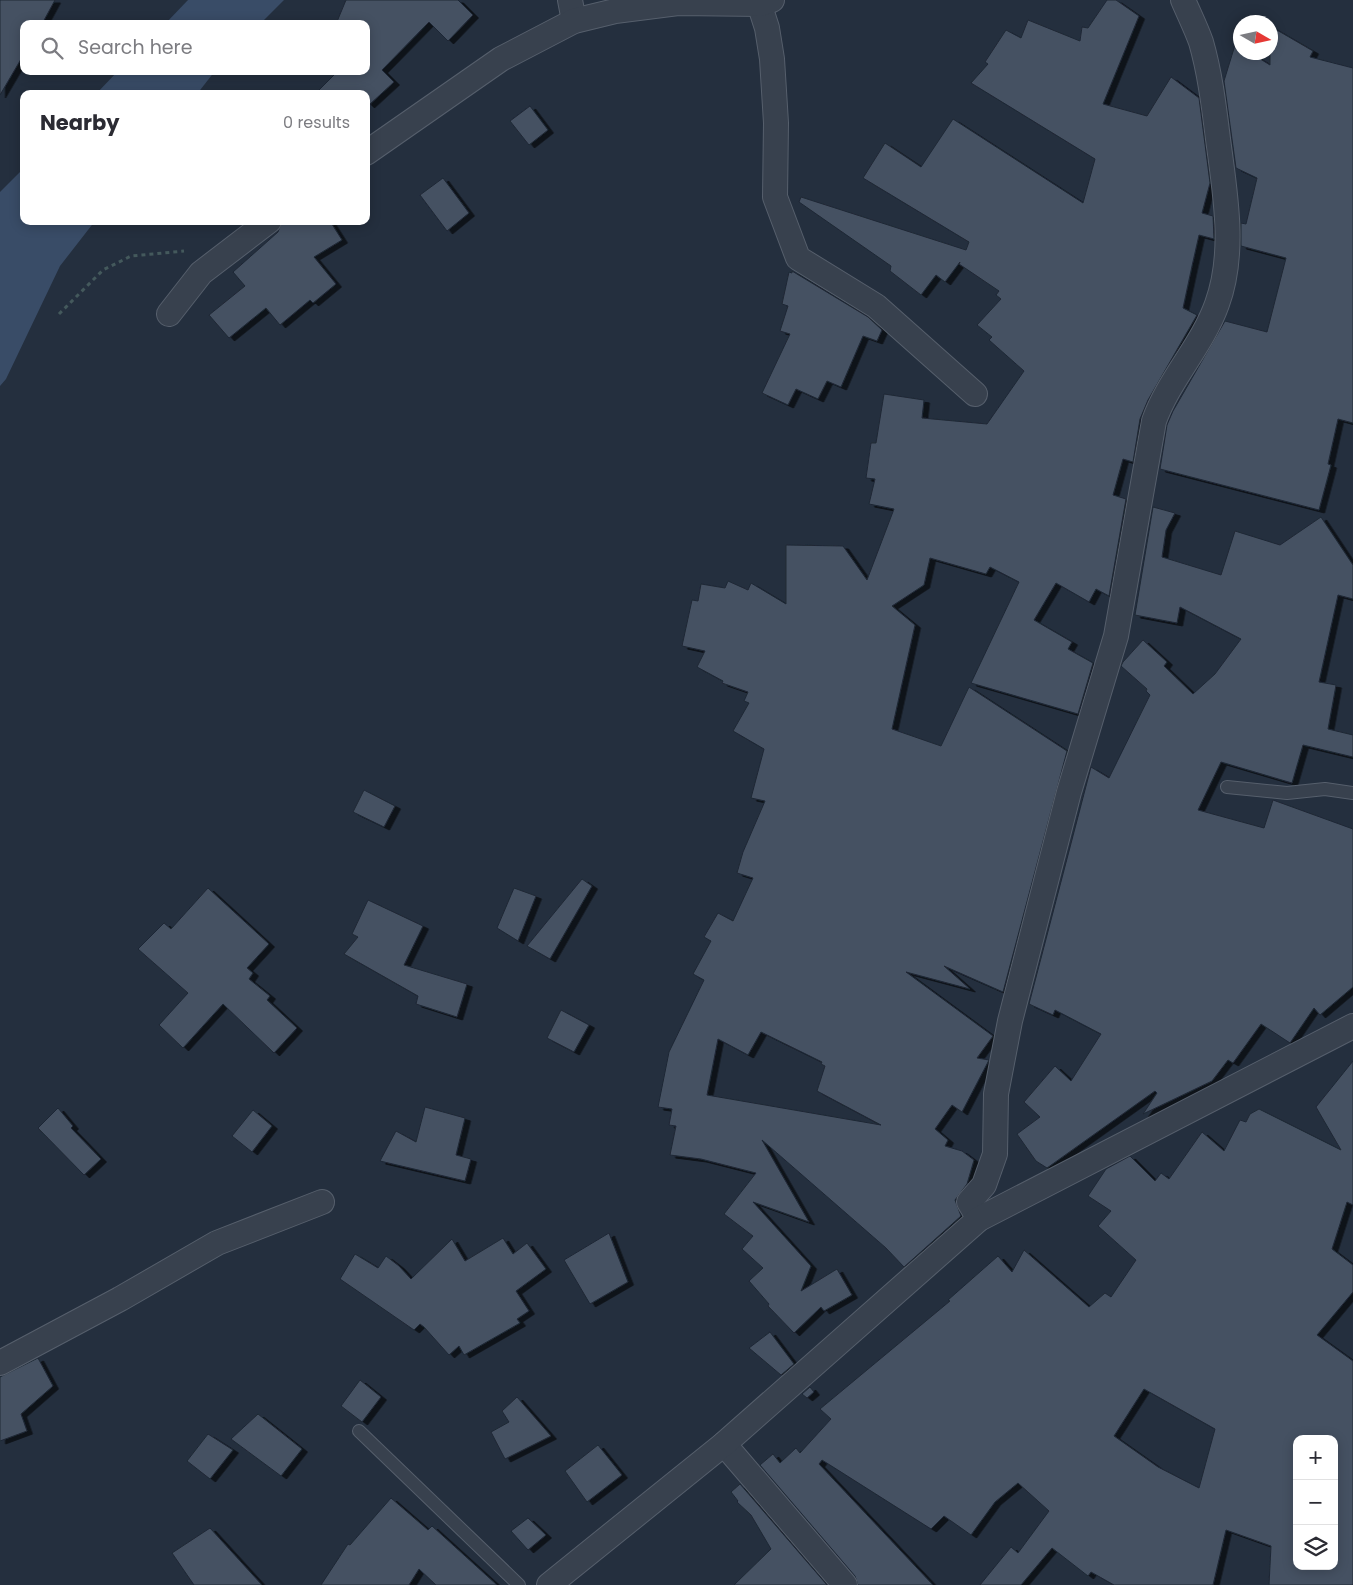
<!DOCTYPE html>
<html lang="en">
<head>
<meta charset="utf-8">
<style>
	body { margin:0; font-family:Poppins,sans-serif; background:#f7f7f7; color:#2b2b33 }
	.controls { position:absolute; right:15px; bottom:15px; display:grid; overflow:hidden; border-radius:10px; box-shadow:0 2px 12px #0003 }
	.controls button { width:45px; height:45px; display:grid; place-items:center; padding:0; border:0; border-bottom:1px solid #e1e1e2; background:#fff; color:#2b2b33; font:25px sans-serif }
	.compass { position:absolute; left:1233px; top:15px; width:45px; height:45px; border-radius:50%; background:#fff; box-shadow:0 2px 12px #0003; rotate:99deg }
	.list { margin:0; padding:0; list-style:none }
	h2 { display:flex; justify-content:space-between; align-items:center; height:65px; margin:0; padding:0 20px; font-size:21px }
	h2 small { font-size:16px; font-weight:400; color:#7c7c81 }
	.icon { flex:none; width:28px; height:28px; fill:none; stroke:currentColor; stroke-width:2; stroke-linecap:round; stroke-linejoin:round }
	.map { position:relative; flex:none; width:1353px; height:1585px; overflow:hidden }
	.search { position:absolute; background:#fff; box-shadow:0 2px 12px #0003; left:20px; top:20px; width:350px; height:55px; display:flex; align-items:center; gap:12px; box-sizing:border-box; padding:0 18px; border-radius:10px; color:#7c7c81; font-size:19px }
	.panel { position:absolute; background:#fff; box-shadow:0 2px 12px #0003; left:20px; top:90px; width:350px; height:135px; border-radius:10px }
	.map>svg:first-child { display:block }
	.water { fill:#394c67 }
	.building { fill:#455162; stroke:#1f2835; fill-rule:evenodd; filter:url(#shadow) }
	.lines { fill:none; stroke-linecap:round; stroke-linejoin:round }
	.service-casing { stroke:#565f6c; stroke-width:14 }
	.minor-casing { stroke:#565f6c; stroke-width:26 }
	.path { stroke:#44595c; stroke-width:3; stroke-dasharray:4 4; stroke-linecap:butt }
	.service { stroke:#38414e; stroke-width:12 }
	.minor { stroke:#38414e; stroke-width:24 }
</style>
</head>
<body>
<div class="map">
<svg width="1353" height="1585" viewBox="0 0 1353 1585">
	<defs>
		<filter id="shadow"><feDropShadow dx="5.5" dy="3" stdDeviation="0" flood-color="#0009"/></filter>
	</defs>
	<rect width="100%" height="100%" fill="#242f3e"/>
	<g class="water">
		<path d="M 188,0 L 284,0 L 260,24 L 165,24 Z"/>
		<path d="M 118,71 L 215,71 L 197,94 L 96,94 Z"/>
		<path d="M 24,168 L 24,221 L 95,221 L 60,266 L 6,379 L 0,386 L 0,192 Z"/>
	</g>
	<g class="building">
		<path d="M 0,0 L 55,0 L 42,24 L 24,24 L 24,54 L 0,95 Z"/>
		<path d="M 346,0 L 458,0 L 473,15 L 448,41 L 429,22 L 382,70 L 394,82 L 369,105 L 366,102 L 366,94 L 315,94 L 338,71 L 366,71 L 366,24 L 336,24 Z"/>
		<path d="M 1107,0 L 1116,0 L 1139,16 L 1103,104 L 1147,116 L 1171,77 L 1199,98 L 1210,183 L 1202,213 L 1213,216 L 1214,239 L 1199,235 L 1192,266 L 1183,308 L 1197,315 L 1148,400 L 1140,419 L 1133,462 L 1123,459 L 1113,495 L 1126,499 L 1109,596 L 1096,589 L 1089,602 L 1056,583 L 1034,620 L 1072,642 L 1068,649 L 1093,663 L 1078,714 L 971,683 L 1019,582 L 990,567 L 986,574 L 930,558 L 924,585 L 892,606 L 915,625 L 892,729 L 941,746 L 969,687 L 1067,751 L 1003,992 L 944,966 L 970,989 L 906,972 L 993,1036 L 977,1058 L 989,1060 L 988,1062 L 962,1112 L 952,1105 L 935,1129 L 948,1140 L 945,1146 L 962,1151 L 974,1160 L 967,1184 L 955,1200 L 961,1216 L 904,1267 L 886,1248 L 762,1140 L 809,1222 L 753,1202 L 811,1266 L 801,1291 L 837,1269 L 852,1295 L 824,1311 L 821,1307 L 794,1333 L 768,1306 L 769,1304 L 749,1281 L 763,1268 L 742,1249 L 753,1236 L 724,1214 L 756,1173 L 701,1159 L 670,1155 L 676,1126 L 669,1125 L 672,1109 L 658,1107 L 669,1052 L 704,980 L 693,974 L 711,941 L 704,937 L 718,913 L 733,921 L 753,878 L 737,873 L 743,852 L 765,801 L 751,798 L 764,749 L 733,731 L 749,703 L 744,701 L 748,692 L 722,683 L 723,681 L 697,667 L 705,651 L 682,646 L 692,600 L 698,601 L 701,584 L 725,588 L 728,581 L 748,590 L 751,583 L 786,604 L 786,545 L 843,546 L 867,580 L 894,509 L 869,504 L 875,479 L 866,478 L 871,443 L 876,443 L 884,394 L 924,400 L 922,418 L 987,424 L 1024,371 L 989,340 L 992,337 L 977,325 L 1001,299 L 996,295 L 999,291 L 959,264 L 960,262 L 945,282 L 936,275 L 921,295 L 890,271 L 891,266 L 799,202 L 801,197 L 966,250 L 969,242 L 863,178 L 885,143 L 921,167 L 953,119 L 1083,203 L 1095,159 L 971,83 L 988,64 L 985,62 L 1006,30 L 1021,38 L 1028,20 L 1080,41 L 1082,27 L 1088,28 ZM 761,1032 L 822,1062 L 821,1064 L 825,1066 L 817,1091 L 881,1125 L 707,1095 L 718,1039 L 748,1055 Z"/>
		<path d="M 1270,26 L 1313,51 L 1310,57 L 1353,68 L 1353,423 L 1338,419 L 1328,464 L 1331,465 L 1319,510 L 1160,469 L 1167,425 L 1173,411 L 1225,321 L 1267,332 L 1286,258 L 1241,246 L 1241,223 L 1246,224 L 1257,178 L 1236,168 L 1224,81 L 1235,45 L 1240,48 L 1240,52 L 1249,52 L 1270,65 Z"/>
		<path d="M 530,106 L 548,130 L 529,145 L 510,121 Z"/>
		<path d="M 443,178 L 469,213 L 447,231 L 420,195 Z"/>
		<path d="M 282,221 L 330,221 L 342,240 L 314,257 L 336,284 L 313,303 L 310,300 L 280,325 L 266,308 L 229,338 L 209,315 L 245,286 L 233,272 L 278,232 Z"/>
		<path d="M 792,271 L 868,317 L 882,330 L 877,341 L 863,336 L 841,387 L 827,381 L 818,399 L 796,389 L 788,405 L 762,393 L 790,334 L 780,331 L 788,306 L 782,304 L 789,272 L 792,273 Z"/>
		<path d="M 1153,507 L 1175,513 L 1166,530 L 1162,557 L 1221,575 L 1235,531 L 1280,545 L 1321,517 L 1353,565 L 1353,599 L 1338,595 L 1319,682 L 1336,685 L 1328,729 L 1353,735 L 1353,757 L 1303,745 L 1292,783 L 1221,762 L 1198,810 L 1264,828 L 1273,800 L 1353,829 L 1353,987 L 1320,1015 L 1314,1008 L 1290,1043 L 1261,1024 L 1233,1063 L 1228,1060 L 1212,1081 L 1143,1114 L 1157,1093 L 1155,1091 L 1047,1168 L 1036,1161 L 1017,1134 L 1040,1117 L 1024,1102 L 1055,1066 L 1071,1081 L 1101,1034 L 1055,1010 L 1053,1015 L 1029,1004 L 1091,767 L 1109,778 L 1150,695 L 1146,691 L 1147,689 L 1121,666 L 1123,662 L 1143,640 L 1167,662 L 1164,666 L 1193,694 L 1215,674 L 1241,639 L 1180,607 L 1177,623 L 1135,615 Z"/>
		<path d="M 364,790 L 395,806 L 384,827 L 353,812 Z"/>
		<path d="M 582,879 L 592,886 L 550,959 L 527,946 Z"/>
		<path d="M 208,888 L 269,944 L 247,968 L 253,973 L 249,979 L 270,996 L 267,1000 L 297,1028 L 274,1053 L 223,1004 L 183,1048 L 159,1025 L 188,993 L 138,949 L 164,923 L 171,929 Z"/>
		<path d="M 514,888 L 536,896 L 518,941 L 497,928 Z"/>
		<path d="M 368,900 L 423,926 L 404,965 L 467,984 L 457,1017 L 416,1004 L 418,996 L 344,954 L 358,937 L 352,934 Z"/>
		<path d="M 561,1010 L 589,1025 L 574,1052 L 547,1038 Z"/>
		<path d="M 1353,1061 L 1353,1205 L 1347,1202 L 1332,1249 L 1353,1265 L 1353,1292 L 1317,1335 L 1353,1361 L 1353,1585 L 1269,1585 L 1271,1546 L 1226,1530 L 1213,1585 L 1114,1585 L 1091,1572 L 1088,1576 L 1052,1548 L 1021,1585 L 980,1585 L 1011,1547 L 1018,1553 L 1049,1511 L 1018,1483 L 995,1502 L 971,1535 L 944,1516 L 931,1529 L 822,1460 L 819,1464 L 933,1585 L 858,1585 L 855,1576 L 760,1465 L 773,1454 L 780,1463 L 796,1448 L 800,1453 L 831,1419 L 820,1409 L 950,1301 L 948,1300 L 998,1256 L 1012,1272 L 1024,1250 L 1089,1307 L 1105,1293 L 1111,1297 L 1136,1260 L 1098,1226 L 1111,1211 L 1088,1196 L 1106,1169 L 1130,1156 L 1155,1181 L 1161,1173 L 1169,1179 L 1202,1132 L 1224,1151 L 1240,1120 L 1246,1122 L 1250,1114 L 1259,1109 L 1341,1150 L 1316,1107 ZM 1144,1389 L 1215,1429 L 1199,1488 L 1158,1467 L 1114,1436 ZM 1297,1439 L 1334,1439 L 1334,1566 L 1297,1566 Z"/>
		<path d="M 425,1107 L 465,1118 L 456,1155 L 471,1159 L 465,1181 L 380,1161 L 396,1131 L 416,1142 Z"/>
		<path d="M 58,1108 L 73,1126 L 71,1128 L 101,1159 L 84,1175 L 38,1128 Z"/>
		<path d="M 253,1110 L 272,1126 L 252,1152 L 232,1136 Z"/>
		<path d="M 609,1233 L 628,1282 L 590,1304 L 564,1260 Z"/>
		<path d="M 503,1238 L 513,1254 L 527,1243 L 546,1269 L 516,1291 L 529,1311 L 517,1319 L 520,1323 L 464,1355 L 459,1346 L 449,1355 L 424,1327 L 420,1324 L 414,1330 L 340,1279 L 355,1254 L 378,1268 L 386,1256 L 399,1266 L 411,1279 L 452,1239 L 465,1261 Z"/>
		<path d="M 770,1332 L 794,1364 L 781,1375 L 749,1348 Z"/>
		<path d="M 38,1358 L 53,1386 L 21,1414 L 27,1431 L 0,1441 L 0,1377 Z"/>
		<path d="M 360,1380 L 381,1397 L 362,1422 L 341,1406 Z"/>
		<path d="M 810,1387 L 814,1392 L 807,1398 L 802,1394 Z"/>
		<path d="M 517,1397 L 551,1436 L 505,1459 L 491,1432 L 509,1422 L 502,1411 Z"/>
		<path d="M 258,1414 L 302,1449 L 281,1476 L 231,1439 Z"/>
		<path d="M 208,1434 L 233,1450 L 210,1479 L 187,1461 Z"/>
		<path d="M 598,1445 L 622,1475 L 587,1502 L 565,1471 Z"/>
		<path d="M 740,1484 L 827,1585 L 734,1585 L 771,1549 L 751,1515 L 737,1502 L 738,1501 L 731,1492 Z"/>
		<path d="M 391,1498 L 428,1530 L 432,1526 L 497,1585 L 436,1585 L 419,1569 L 409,1585 L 321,1585 L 348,1544 L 350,1545 Z"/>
		<path d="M 528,1518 L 546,1535 L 528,1550 L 511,1531 Z"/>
		<path d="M 210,1528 L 262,1585 L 194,1585 L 172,1553 Z"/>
	</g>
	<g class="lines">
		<g class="service-casing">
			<g id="service">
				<path d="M 1227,787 L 1287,793 L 1325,789 L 1353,793"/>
				<path d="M 359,1431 L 519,1585"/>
			</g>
		</g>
		<g class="minor-casing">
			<g id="minor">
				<path d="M 570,0 L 574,21"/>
				<path d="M 758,0 L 767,28 L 772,59 L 776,123 L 775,197 L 798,258 L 876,306 L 975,394"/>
				<path d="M 366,153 L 501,59 L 574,21 L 615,11 L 678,3 L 761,4 L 772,0"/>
				<path d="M 169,314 L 201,273 L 269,221"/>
				<path d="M 979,1219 L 969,1202 L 984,1185 L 995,1154 L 996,1094 L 1010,1021 L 1069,792 L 1116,636 L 1154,421 C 1169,379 1202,346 1217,304 C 1236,252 1225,193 1218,139 C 1214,107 1210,73 1201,42 C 1196,28 1189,14 1183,0"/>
				<path d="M 0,1363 L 120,1299 L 217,1243 L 322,1202"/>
				<path d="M 724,1444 L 845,1585"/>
				<path d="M 549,1585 L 724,1444 L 979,1219 L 1353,1026"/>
			</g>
		</g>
		<path class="path" d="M 59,314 L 103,270 L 131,256 L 184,251"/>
		<use href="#service" class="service"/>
		<use href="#minor" class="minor"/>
	</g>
</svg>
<div class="controls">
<button>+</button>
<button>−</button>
<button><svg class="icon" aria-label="layers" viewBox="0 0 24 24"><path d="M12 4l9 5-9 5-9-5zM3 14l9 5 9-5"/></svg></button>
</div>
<svg class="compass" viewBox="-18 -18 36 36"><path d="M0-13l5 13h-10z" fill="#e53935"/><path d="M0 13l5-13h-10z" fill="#7c7c81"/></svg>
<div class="search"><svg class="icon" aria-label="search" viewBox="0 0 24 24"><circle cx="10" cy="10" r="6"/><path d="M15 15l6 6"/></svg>Search here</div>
<section class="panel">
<h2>Nearby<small>0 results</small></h2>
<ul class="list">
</ul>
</section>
</div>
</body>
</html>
